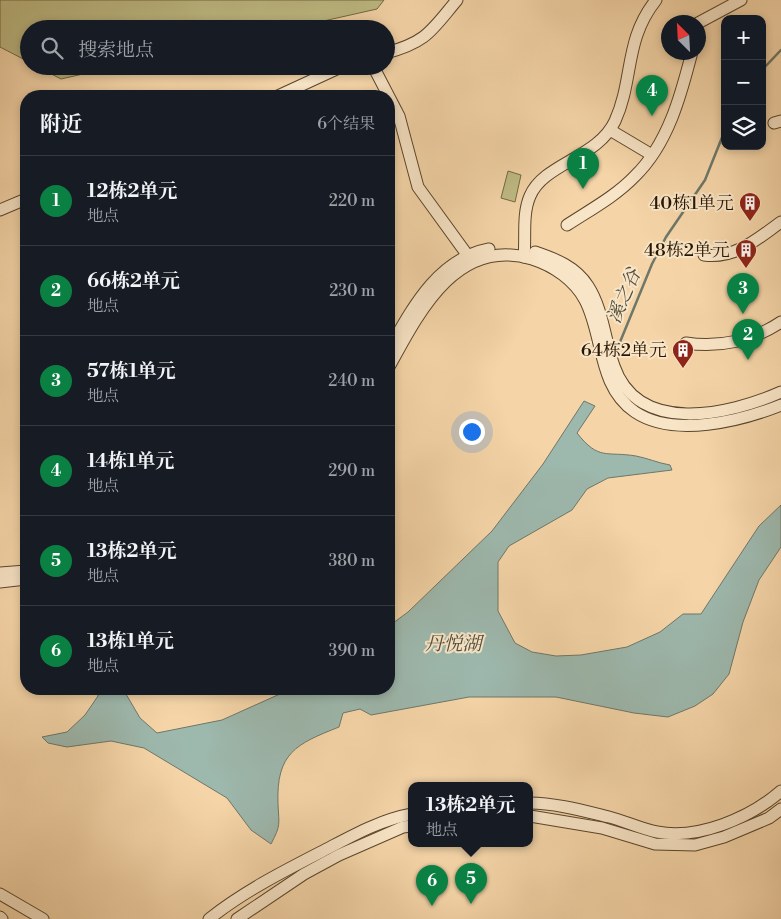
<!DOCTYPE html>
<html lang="zh">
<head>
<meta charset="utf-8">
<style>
	body { margin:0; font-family:"Libre Bodoni","Noto Serif SC",serif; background:#242831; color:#f1f3f6 }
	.controls { position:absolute; right:15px; top:15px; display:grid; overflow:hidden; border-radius:10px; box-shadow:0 2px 8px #0003 }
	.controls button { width:45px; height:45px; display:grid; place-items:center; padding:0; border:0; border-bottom:1px solid #363941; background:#171b24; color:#f1f3f6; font:25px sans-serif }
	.compass { position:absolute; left:661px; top:15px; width:45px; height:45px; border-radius:50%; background:#171b24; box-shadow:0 2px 8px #0003; rotate:336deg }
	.you { position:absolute; left:471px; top:431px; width:18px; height:18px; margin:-12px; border:4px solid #fff; border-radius:50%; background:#1a73e8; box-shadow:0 0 0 8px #1a73e833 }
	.badge { display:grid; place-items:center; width:32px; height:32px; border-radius:50%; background:#0b8043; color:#fff; font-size:16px; font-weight:700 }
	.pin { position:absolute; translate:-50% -41px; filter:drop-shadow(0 1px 2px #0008) }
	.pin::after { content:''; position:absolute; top:26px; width:18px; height:15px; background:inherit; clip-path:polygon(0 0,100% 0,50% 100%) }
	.popup { position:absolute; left:408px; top:782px; width:125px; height:65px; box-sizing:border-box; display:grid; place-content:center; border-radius:10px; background:#171b24; filter:drop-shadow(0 1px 4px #0005); font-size:16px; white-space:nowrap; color:#9ea1a6 }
	.popup b { font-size:19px; color:#f1f3f6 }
	.popup::after { content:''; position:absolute; left:50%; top:100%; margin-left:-10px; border:10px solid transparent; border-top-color:#171b24 }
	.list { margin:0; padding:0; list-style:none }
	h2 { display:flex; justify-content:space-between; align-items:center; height:65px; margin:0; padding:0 20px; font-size:21px }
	h2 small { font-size:16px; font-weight:400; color:#9ea1a6 }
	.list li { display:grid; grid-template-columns:32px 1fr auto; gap:15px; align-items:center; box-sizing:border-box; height:90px; padding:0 20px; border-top:1px solid #363941 }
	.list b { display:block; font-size:19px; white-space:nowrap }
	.list p { margin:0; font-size:16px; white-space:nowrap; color:#9ea1a6 }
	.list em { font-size:16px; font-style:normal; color:#9ea1a6 }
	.icon { flex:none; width:28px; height:28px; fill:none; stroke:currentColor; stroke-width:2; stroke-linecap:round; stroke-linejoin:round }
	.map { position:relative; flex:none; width:781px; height:919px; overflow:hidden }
	.search { position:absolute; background:#171b24; box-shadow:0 2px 8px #0003; left:20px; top:20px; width:375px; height:55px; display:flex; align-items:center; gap:12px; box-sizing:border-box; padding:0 18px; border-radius:28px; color:#9ea1a6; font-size:19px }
	.panel { position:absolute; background:#171b24; box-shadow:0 2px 8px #0003; left:20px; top:90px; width:375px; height:605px; border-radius:20px }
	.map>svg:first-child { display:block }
	.green { fill:#bfbc85; stroke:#736944 }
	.water { fill:#9db8ad; stroke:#6e7769 }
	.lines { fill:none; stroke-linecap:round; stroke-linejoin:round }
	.stream { stroke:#6e7769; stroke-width:2.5 }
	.minor-casing { stroke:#5a462c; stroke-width:13 }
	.minor { stroke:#f8e4c6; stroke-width:11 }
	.labels { text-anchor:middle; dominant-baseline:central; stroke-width:4; stroke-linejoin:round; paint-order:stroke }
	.poi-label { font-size:18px; fill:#271602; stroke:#f8e4c6; text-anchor:end }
	.water-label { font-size:19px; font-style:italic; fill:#504f3e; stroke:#f8e4c6 }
</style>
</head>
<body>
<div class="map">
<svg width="781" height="919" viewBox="0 0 781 919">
	<rect width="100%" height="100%" fill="#f5d5a8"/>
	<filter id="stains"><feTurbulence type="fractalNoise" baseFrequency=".004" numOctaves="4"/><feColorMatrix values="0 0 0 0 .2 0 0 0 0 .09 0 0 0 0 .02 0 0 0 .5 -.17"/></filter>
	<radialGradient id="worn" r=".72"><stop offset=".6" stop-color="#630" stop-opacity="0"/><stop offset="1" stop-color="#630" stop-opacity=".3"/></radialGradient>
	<g class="green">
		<path d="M 0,0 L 384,0 L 377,9 L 288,29 L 29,29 L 29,62 L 0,47 Z"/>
		<path d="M 36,66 L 118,66 L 61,79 Z"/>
		<path d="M 508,171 L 521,175 L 515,202 L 501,198 Z"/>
	</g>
	<path class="water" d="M 584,401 L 595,406 L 577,433 C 599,461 606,451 636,456 C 647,458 658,463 670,465 L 672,470 L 608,478 L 587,489 L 572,510 L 509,546 L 498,562 L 498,611 L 515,643 L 532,652 L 556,656 L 581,655 L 627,647 L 660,632 L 683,614 L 701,614 L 759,526 L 781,505 L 781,547 L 759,580 L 743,622 L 729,674 L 713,694 L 695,706 L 668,717 L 634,713 L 556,697 L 469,697 L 371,715 L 360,709 L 343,713 L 339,727 C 296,744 276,753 278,804 C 279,825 281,825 271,844 L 251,830 L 227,798 L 144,748 L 111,741 L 67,747 L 48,743 L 42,737 L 67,732 L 85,715 L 98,696 L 97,689 L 123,689 L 140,718 L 157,733 L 222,720 L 291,689 L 389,689 L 389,626 L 408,612 L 492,531 L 543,464 Z"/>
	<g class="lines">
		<g class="stream">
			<path d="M 762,70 L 781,50"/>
			<path d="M 620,342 L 652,264 L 666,237 L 705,180 L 725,130"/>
		</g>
		<g class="minor-casing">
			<g id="minor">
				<path d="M 698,23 L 741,0"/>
				<path d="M 386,53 C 427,42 431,31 457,0"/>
				<path d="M 373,66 L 399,116 L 418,187 L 471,260"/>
				<path d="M 278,96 L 343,66"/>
				<path d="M 774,123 L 781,121"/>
				<path d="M 610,130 L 652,155"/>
				<path d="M 0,210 L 26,199"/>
				<path d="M 567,225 C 590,210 616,196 635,176 C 668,144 681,95 692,52"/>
				<path d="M 535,252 C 556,259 576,267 588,286 C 603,309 605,341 614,366 C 638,436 729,415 781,392"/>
				<path d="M 704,255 C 736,259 757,239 781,222"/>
				<path d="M 524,257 C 526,237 522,214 530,196 C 544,163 598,158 615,121 C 634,79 624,40 656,0"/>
				<path d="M 686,343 C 718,348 753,341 781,322"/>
				<path d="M 389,349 C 413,307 438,259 489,249"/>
				<path d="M 389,367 C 419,312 457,236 532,259 C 554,266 574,280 585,300 C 604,336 597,386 635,412 C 674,438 741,421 781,405"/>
				<path d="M 0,573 L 26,571"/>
				<path d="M 0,582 L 26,579"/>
				<path d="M 530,803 C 555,803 584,811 609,817 C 625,821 641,829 657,832 C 698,840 750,818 781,791"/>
				<path d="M 530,816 L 602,828 L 655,844 L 695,845 L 724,837 L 769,818 L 781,809"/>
				<path d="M 0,894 L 43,919"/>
				<path d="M 0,917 L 2,919"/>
				<path d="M 209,919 C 243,892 282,872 321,852 C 350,837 379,820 412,814"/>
				<path d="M 237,919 L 304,874 L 339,855 L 403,827 L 412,826"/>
			</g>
		</g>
		<use href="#minor" class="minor"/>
	</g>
	<defs>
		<g id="building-pin" transform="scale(1.125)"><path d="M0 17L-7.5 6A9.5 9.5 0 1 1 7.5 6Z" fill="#8f2418" stroke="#f8e4c6"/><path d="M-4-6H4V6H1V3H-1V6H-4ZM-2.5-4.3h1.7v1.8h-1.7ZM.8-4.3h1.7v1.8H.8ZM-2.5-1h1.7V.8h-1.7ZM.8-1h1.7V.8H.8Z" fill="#fff"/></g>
	</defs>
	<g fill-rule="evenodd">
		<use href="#building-pin" x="750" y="203"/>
		<use href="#building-pin" x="746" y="250"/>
		<use href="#building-pin" x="683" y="350"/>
	</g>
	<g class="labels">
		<g class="poi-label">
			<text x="734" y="203">40栋1单元</text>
			<text x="730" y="250">48栋2单元</text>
			<text x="667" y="350">64栋2单元</text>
		</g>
		<g class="water-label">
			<text transform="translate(624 296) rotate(-67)">溪之谷</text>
			<text x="453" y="644">丹悦湖</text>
		</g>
	</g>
	<rect width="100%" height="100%" filter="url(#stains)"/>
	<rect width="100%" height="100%" fill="url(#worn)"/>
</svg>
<div class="controls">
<button>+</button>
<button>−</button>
<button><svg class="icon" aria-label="layers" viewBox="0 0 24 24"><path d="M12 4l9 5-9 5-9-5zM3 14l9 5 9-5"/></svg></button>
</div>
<svg class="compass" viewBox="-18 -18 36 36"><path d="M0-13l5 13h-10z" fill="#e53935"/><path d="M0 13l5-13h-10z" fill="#9ea1a6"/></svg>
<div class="you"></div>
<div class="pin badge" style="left:583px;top:189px">1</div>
<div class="pin badge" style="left:748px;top:360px">2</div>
<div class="pin badge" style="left:743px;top:314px">3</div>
<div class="pin badge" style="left:652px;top:116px">4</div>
<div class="pin badge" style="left:471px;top:904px">5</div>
<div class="popup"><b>13栋2单元</b>地点</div>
<div class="pin badge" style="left:432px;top:906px">6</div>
<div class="search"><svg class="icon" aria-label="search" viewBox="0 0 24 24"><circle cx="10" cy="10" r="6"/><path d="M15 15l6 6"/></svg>搜索地点</div>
<section class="panel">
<h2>附近<small>6个结果</small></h2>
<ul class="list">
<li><span class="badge">1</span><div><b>12栋2单元</b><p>地点</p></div><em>220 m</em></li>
<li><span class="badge">2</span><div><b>66栋2单元</b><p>地点</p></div><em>230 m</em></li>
<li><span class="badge">3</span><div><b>57栋1单元</b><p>地点</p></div><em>240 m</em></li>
<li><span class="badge">4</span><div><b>14栋1单元</b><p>地点</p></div><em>290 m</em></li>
<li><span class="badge">5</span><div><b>13栋2单元</b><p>地点</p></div><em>380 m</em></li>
<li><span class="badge">6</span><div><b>13栋1单元</b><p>地点</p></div><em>390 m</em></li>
</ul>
</section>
</div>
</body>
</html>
